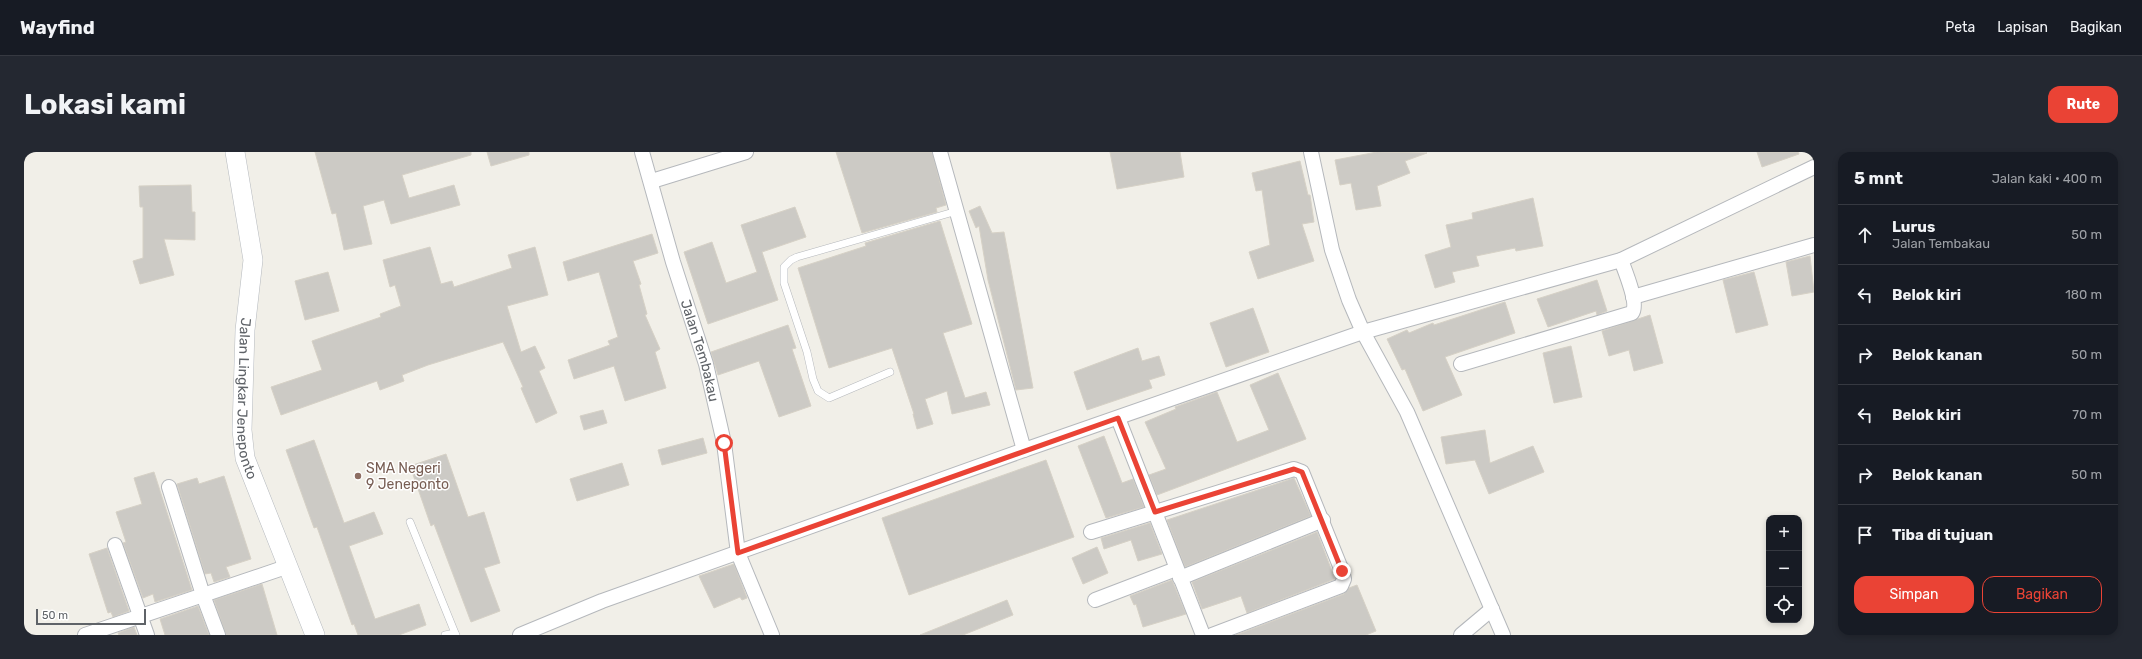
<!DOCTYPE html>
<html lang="id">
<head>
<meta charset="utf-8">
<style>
	body { margin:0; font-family:Rubik,sans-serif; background:#242831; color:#f1f3f6 }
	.controls { position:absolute; right:12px; bottom:12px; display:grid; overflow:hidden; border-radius:8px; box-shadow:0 2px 6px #0003 }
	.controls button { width:36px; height:36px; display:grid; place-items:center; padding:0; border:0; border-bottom:1px solid #363941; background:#171b24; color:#f1f3f6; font:20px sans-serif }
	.scale { position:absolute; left:12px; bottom:10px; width:110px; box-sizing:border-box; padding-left:4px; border:2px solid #5f6368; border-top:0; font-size:11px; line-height:14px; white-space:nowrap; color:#5f6368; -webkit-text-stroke:3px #fff; paint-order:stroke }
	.stop { position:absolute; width:12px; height:12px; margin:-9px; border:3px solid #ea4335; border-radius:50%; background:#fff }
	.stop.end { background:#ea4335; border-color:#fff; box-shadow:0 1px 4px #0008 }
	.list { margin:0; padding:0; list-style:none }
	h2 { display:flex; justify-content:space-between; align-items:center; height:52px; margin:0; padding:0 16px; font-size:17px }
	h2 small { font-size:13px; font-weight:400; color:#9ea1a6 }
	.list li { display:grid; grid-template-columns:26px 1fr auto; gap:12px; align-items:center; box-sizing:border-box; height:60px; padding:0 16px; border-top:1px solid #363941 }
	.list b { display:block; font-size:15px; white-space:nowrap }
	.list p { margin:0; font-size:13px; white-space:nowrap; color:#9ea1a6 }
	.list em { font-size:13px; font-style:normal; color:#9ea1a6 }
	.actions { display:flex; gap:8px; padding:12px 16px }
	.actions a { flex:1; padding:9px 0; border:1px solid #ea4335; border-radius:12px; text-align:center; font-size:14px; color:#ea4335 }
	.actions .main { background:#ea4335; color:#fff }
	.icon { flex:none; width:22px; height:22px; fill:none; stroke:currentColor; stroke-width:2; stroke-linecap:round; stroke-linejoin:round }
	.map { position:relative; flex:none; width:1790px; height:483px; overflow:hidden; border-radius:12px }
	header { display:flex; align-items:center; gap:24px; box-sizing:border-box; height:56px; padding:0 20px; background:#171b24; border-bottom:1px solid #363941 }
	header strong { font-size:19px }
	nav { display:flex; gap:22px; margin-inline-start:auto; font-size:14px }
	.intro { display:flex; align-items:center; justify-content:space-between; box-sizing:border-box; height:96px; padding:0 24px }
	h1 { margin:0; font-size:28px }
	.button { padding:10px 18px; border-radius:12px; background:#ea4335; color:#fff; font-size:14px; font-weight:700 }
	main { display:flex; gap:24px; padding:0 24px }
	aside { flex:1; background:#171b24; border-radius:12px; box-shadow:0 2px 6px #0003 }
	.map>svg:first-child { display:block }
	.building { fill:#cccac5; stroke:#d6d1c6 }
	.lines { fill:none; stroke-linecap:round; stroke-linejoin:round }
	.lane-casing { stroke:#b5b8bc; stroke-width:8 }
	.street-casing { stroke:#b5b8bc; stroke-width:16 }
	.secondary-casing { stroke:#b6babf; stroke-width:20 }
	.lane { stroke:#fff; stroke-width:7 }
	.street { stroke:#fff; stroke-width:14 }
	.secondary { stroke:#fff; stroke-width:19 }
	.route { stroke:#ea4335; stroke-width:5 }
	.education-dot { fill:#8d6e63; stroke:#fff; stroke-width:1.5 }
	.labels { text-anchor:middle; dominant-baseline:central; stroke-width:3; stroke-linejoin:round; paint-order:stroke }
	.street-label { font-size:14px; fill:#5f6368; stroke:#fff }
	.education-label { font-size:14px; fill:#785e54; stroke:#fff; text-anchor:start }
</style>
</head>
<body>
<header>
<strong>Wayfind</strong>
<nav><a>Peta</a><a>Lapisan</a><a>Bagikan</a></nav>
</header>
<div class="intro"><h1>Lokasi kami</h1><a class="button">Rute</a></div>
<main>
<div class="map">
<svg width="1790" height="483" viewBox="0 0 1790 483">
	<rect width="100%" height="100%" fill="#f1efe8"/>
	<g class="building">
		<path d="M 291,0 L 447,0 L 447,3 L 378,23 L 385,46 L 430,33 L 436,53 L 367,72 L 360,48 L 339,54 L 348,92 L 320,98 L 312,61 L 308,62 Z"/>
		<path d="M 463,0 L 505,0 L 505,3 L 467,14 Z"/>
		<path d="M 812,0 L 908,0 L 922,53 L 912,56 L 913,60 L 838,81 Z"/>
		<path d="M 1086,0 L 1156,0 L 1160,25 L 1093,37 Z"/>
		<path d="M 1353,0 L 1403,1 L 1381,9 L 1386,21 L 1353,34 L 1357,54 L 1332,58 L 1327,31 L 1316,33 L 1311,8 Z"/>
		<path d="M 1733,0 L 1774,0 L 1775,2 L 1738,15 Z"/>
		<path d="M 1276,9 L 1284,43 L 1286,43 L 1290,70 L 1278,72 L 1290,109 L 1234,127 L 1225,100 L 1246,93 L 1238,38 L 1232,39 L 1228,21 Z"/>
		<path d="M 167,33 L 168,60 L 171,60 L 171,88 L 140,87 L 150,123 L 116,132 L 109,109 L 119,106 L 119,55 L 116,55 L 115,34 Z"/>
		<path d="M 1509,46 L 1519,94 L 1492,99 L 1491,96 L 1452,104 L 1455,114 L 1428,120 L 1431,130 L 1411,136 L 1401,103 L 1427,95 L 1422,73 L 1449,67 L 1448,61 Z"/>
		<path d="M 956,54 L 968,81 L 980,80 L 1009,236 L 992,238 L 964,128 L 955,74 L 952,76 L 945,59 Z"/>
		<path d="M 771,55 L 782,85 L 738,100 L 754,148 L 684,172 L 660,100 L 688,90 L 702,131 L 733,120 L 717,73 Z"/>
		<path d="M 916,69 L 948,172 L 919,181 L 941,246 L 962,240 L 966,253 L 928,262 L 923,239 L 901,247 L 909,272 L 893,277 L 889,262 L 890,262 L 868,196 L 805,216 L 774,116 L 842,94 L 841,91 Z"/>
		<path d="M 628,82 L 634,101 L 609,109 L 617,132 L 615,133 L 623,162 L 621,163 L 636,197 L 631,200 L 642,236 L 601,249 L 590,214 L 550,227 L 544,208 L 586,193 L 584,189 L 594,185 L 575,120 L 544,129 L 539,110 Z"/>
		<path d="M 406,95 L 417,132 L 428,129 L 430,135 L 488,116 L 484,103 L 511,95 L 524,143 L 483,154 L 497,200 L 511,194 L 521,216 L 515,219 L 533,261 L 512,271 L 497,236 L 499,235 L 479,190 L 404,213 L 378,223 L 380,229 L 356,238 L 353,229 L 257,263 L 247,235 L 298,218 L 288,189 L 357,165 L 356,162 L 377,154 L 371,133 L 366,135 L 359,108 Z"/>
		<path d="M 1786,104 L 1790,140 L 1768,144 L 1762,110 Z"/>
		<path d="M 304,120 L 315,159 L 281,168 L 271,129 Z"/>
		<path d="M 1730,120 L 1744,173 L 1712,181 L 1699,128 Z"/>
		<path d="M 1573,128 L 1583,159 L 1573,163 L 1572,159 L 1524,175 L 1513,147 Z"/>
		<path d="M 1481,150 L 1491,181 L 1421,205 L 1438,243 L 1399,259 L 1381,217 L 1378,218 L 1363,187 L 1383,178 L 1385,181 L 1409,171 L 1410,173 Z"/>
		<path d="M 1229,156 L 1245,200 L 1202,215 L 1186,171 Z"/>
		<path d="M 1626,163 L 1639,211 L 1610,219 L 1605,198 L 1585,204 L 1578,179 Z"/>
		<path d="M 764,173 L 772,196 L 768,197 L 787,254 L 755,265 L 735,209 L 694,223 L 687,200 Z"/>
		<path d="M 1547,194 L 1558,245 L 1530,251 L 1519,201 Z"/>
		<path d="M 1114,196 L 1118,209 L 1135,204 L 1141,223 L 1125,228 L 1128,236 L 1063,258 L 1050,220 Z"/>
		<path d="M 1254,221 L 1282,287 L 1133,343 L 1125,323 L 1142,317 L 1121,270 L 1152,257 L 1151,255 L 1193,240 L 1213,290 L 1245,278 L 1226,233 Z"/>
		<path d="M 579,258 L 583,271 L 560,278 L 556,264 Z"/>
		<path d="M 1461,278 L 1466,311 L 1509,294 L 1520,320 L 1465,342 L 1451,308 L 1422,312 L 1417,285 Z"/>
		<path d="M 1080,284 L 1098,331 L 1109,327 L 1120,355 L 1082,366 L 1054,294 Z"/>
		<path d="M 679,286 L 683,301 L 638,313 L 634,298 Z"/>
		<path d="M 290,288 L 320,371 L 350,360 L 359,382 L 325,394 L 351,467 L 395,452 L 402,473 L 375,483 L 334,483 L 330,472 L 328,473 L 293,375 L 290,376 L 262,298 Z"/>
		<path d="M 422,302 L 444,365 L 460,360 L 476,411 L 460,416 L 476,459 L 447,470 L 410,372 L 407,374 L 386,314 Z"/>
		<path d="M 1022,308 L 1050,385 L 885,443 L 858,366 Z"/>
		<path d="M 598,311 L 605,333 L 553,349 L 546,327 Z"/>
		<path d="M 130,320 L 168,438 L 131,450 L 129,442 L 119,446 L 99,391 L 102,390 L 92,360 L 118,352 L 110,326 Z"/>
		<path d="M 200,324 L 227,407 L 202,415 L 206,425 L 190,430 L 187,421 L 181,422 L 153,332 L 173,326 L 175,332 Z"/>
		<path d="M 1270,326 L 1287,364 L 1161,415 L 1143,368 Z"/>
		<path d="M 1126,371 L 1138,402 L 1114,409 L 1107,388 L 1080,397 L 1077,386 Z"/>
		<path d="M 1293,380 L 1311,427 L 1223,461 L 1217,444 L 1178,457 L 1168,430 Z"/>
		<path d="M 1073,395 L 1084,421 L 1059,432 L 1048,406 Z"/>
		<path d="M 83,396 L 105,459 L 89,465 L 87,460 L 84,461 L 65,402 Z"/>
		<path d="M 710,412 L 723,446 L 718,448 L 716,445 L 690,456 L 675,424 Z"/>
		<path d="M 1148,428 L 1162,462 L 1119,475 L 1112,452 L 1110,453 L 1106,444 Z"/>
		<path d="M 238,432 L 253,483 L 202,483 L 190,448 Z"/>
		<path d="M 1333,433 L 1352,479 L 1342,483 L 1212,483 L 1320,442 L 1325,436 Z"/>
		<path d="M 983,448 L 989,463 L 939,483 L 896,483 Z"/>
		<path d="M 174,454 L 185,483 L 141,483 L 136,467 Z"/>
		<path d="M 110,475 L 113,483 L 95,483 L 94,481 Z"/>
	</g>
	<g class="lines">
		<g class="lane-casing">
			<g id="lane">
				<path d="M 866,220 L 805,246 L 794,239 L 789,227 L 783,200 L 760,131 L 760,115 L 767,108 L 773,105 L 933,59"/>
				<path d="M 386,370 L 431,481"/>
				<path d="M 421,483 L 431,481 L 432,483"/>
			</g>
		</g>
		<g class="street-casing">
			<g id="street">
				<path id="s1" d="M 618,0 L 649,110 L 682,212 L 700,291 L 714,401 L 748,483"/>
				<path d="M 916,0 L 1000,298"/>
				<path d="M 1287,0 L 1308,98 L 1325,148 L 1339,180 L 1383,260 L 1479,483"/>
				<path d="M 628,29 L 722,0"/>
				<path d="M 1609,145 L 1790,93"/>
				<path d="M 1437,212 L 1608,161 C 1615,152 1601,119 1597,108"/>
				<path d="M 1094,266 L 1179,483"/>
				<path d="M 145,335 L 179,443 L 194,483"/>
				<path d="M 1067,380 L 1270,317 L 1278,320 L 1318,419 L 1320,427 L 1317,434 L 1188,483"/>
				<path d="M 91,393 L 123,483"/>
				<path d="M 1156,426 L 1299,368"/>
				<path d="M 1071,448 L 1152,417"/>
				<path d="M 61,483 L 265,414"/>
				<path d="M 496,483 L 578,449 L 1000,298 L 1339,180 L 1597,108 L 1790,15"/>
				<path d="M 1437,483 L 1468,457"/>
			</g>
		</g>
		<g class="secondary-casing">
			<g id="secondary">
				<path id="s2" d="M 211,0 L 229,108 L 221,178 L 218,278 L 221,306 L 291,483"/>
			</g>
		</g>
		<use href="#lane" class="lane"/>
		<use href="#street" class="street"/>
		<use href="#secondary" class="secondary"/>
	</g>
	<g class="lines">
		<path class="route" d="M 700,291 L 714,401 L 1094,266 L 1131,360 L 1270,317 L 1278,320 L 1318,419"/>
	</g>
	<circle class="education-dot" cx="334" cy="324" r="4"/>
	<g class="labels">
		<g class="street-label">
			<text stroke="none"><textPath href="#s1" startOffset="207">Jalan Tembakau</textPath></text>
			<text stroke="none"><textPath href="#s2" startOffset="249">Jalan Lingkar Jeneponto</textPath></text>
		</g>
		<g class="education-label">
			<text x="342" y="316">SMA Negeri<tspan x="342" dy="16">9 Jeneponto</tspan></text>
		</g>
	</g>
</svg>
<div class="controls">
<button>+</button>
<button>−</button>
<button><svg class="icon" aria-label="locate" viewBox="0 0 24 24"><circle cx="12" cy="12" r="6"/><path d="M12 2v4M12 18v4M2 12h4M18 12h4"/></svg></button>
</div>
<div class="scale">50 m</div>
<div class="stop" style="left:700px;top:291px"></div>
<div class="stop end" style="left:1318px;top:419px"></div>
</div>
<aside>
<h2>5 mnt<small>Jalan kaki · 400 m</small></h2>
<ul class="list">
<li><svg class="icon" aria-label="ahead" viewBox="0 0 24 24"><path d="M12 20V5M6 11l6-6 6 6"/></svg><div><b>Lurus</b><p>Jalan Tembakau</p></div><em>50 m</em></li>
<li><svg class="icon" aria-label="left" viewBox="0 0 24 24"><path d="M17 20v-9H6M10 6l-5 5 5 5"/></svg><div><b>Belok kiri</b></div><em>180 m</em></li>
<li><svg class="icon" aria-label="right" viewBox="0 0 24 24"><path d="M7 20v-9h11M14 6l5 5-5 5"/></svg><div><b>Belok kanan</b></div><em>50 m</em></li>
<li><svg class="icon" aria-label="left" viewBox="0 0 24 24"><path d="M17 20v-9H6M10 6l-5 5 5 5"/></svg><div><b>Belok kiri</b></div><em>70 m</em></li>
<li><svg class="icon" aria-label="right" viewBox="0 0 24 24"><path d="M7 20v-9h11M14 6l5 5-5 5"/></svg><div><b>Belok kanan</b></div><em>50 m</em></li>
<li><svg class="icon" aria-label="arrive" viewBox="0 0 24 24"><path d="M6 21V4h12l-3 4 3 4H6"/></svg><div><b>Tiba di tujuan</b></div></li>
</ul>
<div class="actions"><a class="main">Simpan</a><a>Bagikan</a></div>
</aside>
</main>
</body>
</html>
